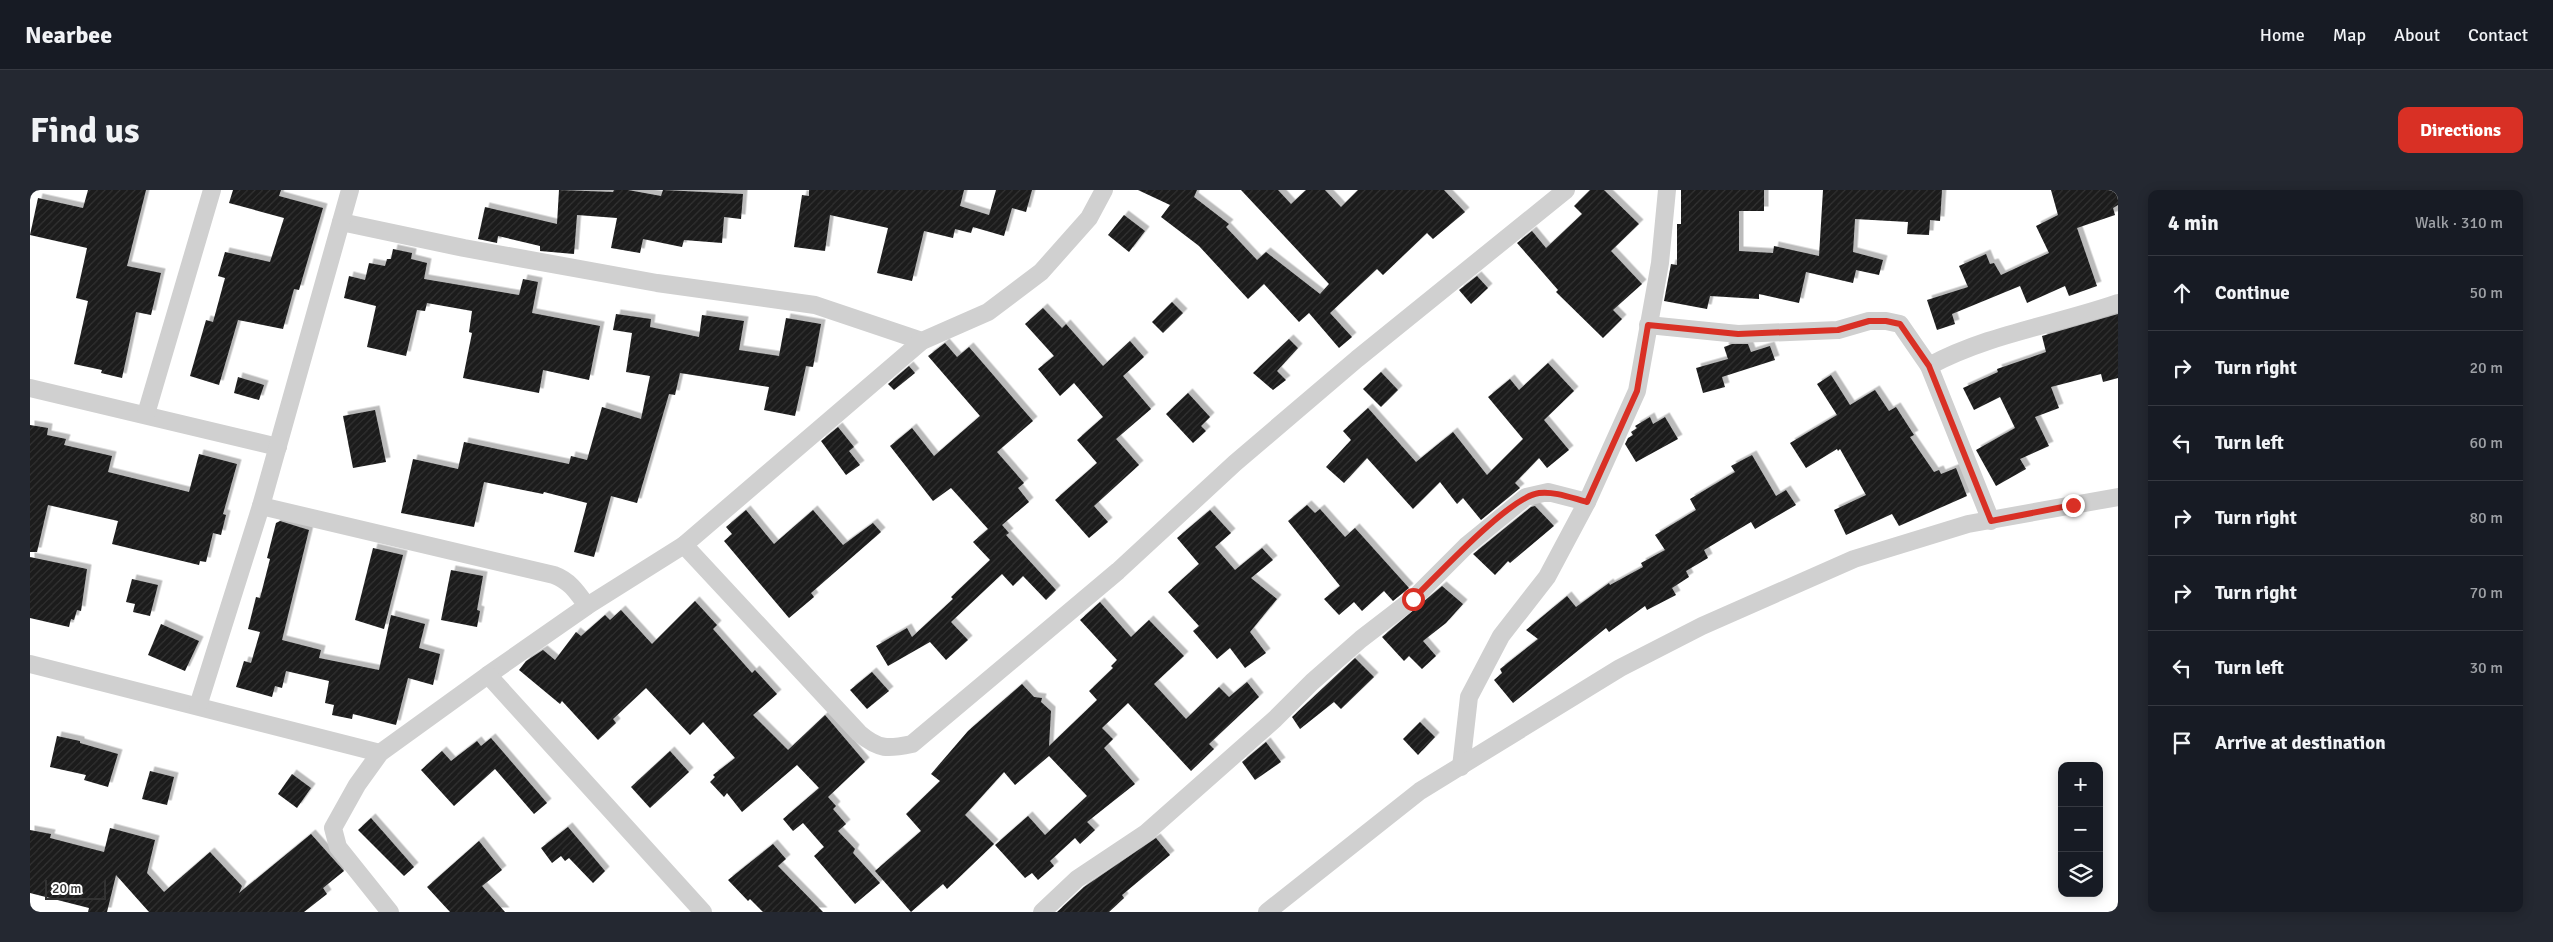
<!DOCTYPE html>
<html lang="en">
<head>
<meta charset="utf-8">
<style>
	body { margin:0; font-family:Signika,sans-serif; background:#242831; color:#f1f3f6 }
	.controls { position:absolute; right:15px; bottom:15px; display:grid; overflow:hidden; border-radius:10px; box-shadow:0 2px 12px #0003 }
	.controls button { width:45px; height:45px; display:grid; place-items:center; padding:0; border:0; border-bottom:1px solid #363941; background:#171b24; color:#f1f3f6; font:25px sans-serif }
	.scale { position:absolute; left:15px; bottom:12px; width:61px; box-sizing:border-box; padding-left:5px; border:2px solid #333; border-top:0; font-size:14px; line-height:18px; white-space:nowrap; color:#333; -webkit-text-stroke:4px #fff; paint-order:stroke }
	.stop { position:absolute; width:15px; height:15px; margin:-11px; border:4px solid #d93025; border-radius:50%; background:#fff }
	.stop.end { background:#d93025; border-color:#fff; box-shadow:0 1px 5px #0008 }
	.list { margin:0; padding:0; list-style:none }
	h2 { display:flex; justify-content:space-between; align-items:center; height:65px; margin:0; padding:0 20px; font-size:21px }
	h2 small { font-size:16px; font-weight:400; color:#9ea1a6 }
	.list li { display:grid; grid-template-columns:32px 1fr auto; gap:15px; align-items:center; box-sizing:border-box; height:75px; padding:0 20px; border-top:1px solid #363941 }
	.list b { display:block; font-size:19px; white-space:nowrap }
	.list em { font-size:16px; font-style:normal; color:#9ea1a6 }
	.icon { flex:none; width:28px; height:28px; fill:none; stroke:currentColor; stroke-width:2; stroke-linecap:round; stroke-linejoin:round }
	.map { position:relative; flex:none; width:2088px; height:722px; overflow:hidden; border-radius:10px }
	header { display:flex; align-items:center; gap:30px; box-sizing:border-box; height:70px; padding:0 25px; background:#171b24; border-bottom:1px solid #363941 }
	header strong { font-size:24px }
	nav { display:flex; gap:28px; margin-inline-start:auto; font-size:18px }
	.intro { display:flex; align-items:center; justify-content:space-between; box-sizing:border-box; height:120px; padding:0 30px }
	h1 { margin:0; font-size:35px }
	.button { padding:12px 22px; border-radius:10px; background:#d93025; color:#fff; font-size:18px; font-weight:700 }
	main { display:flex; gap:30px; padding:0 30px }
	aside { flex:1; background:#171b24; border-radius:10px; box-shadow:0 2px 12px #0003 }
	.map>svg:first-child { display:block }
	.building { fill:url(#building-hatch); filter:url(#shadow) }
	.lines { fill:none; stroke-linecap:round; stroke-linejoin:round }
	.minor { stroke:#d0d0d0; stroke-width:18 }
	.route { stroke:#d93025; stroke-width:6 }
</style>
</head>
<body>
<header>
<strong>Nearbee</strong>
<nav><a>Home</a><a>Map</a><a>About</a><a>Contact</a></nav>
</header>
<div class="intro"><h1>Find us</h1><a class="button">Directions</a></div>
<main>
<div class="map">
<svg width="2088" height="722" viewBox="0 0 2088 722">
	<defs>
		<pattern id="building-hatch" width="6" height="6" patternUnits="userSpaceOnUse" patternTransform="scale(1.25)"><rect width="6" height="6" fill="#1a1a1a"/><path d="M-1 1l2-2M0 6l6-6M5 7l2-2" fill="none" stroke="#333"/></pattern>
		<filter id="shadow"><feDropShadow dx="4.5" dy="-4.5" stdDeviation="0" flood-color="#0004"/></filter>
	</defs>
	<rect width="100%" height="100%" fill="#fff"/>
	<g class="building">
		<path d="M 58,0 L 116,0 L 97,76 L 131,83 L 121,125 L 106,122 L 92,188 L 71,183 L 72,180 L 44,174 L 58,111 L 46,108 L 57,58 L 0,45 L 8,8 L 53,18 Z"/>
		<path d="M 203,0 L 251,0 L 249,6 L 293,18 L 269,100 L 264,99 L 253,139 L 208,130 L 189,195 L 160,186 L 176,130 L 183,132 L 195,88 L 188,86 L 195,62 L 240,72 L 254,28 L 199,13 Z"/>
		<path d="M 529,0 L 583,2 L 584,0 L 598,0 L 631,6 L 633,0 L 713,4 L 711,29 L 694,27 L 692,53 L 654,50 L 652,57 L 613,49 L 610,63 L 581,58 L 587,28 L 547,25 L 544,64 L 510,61 L 510,56 L 468,46 L 467,53 L 448,49 L 455,17 L 527,34 Z"/>
		<path d="M 779,0 L 934,0 L 930,16 L 959,25 L 966,0 L 1002,0 L 996,22 L 982,18 L 974,46 L 943,37 L 941,43 L 925,39 L 923,48 L 894,41 L 882,91 L 847,83 L 858,38 L 800,25 L 795,61 L 764,57 L 772,5 L 779,6 Z"/>
		<path d="M 1108,0 L 1167,0 L 1164,7 L 1199,34 L 1196,37 L 1227,70 L 1236,62 L 1290,104 L 1299,94 L 1211,0 L 1248,0 L 1261,14 L 1276,0 L 1295,0 L 1311,17 L 1328,0 L 1414,0 L 1435,22 L 1403,49 L 1397,43 L 1353,85 L 1347,79 L 1300,123 L 1322,147 L 1309,158 L 1279,123 L 1269,132 L 1234,94 L 1218,109 L 1169,56 L 1131,27 L 1140,15 Z"/>
		<path d="M 1560,0 L 1574,0 L 1609,34 L 1581,61 L 1612,94 L 1583,120 L 1592,129 L 1573,148 L 1526,102 L 1528,100 L 1487,53 L 1502,41 L 1516,58 L 1552,24 L 1544,16 Z"/>
		<path d="M 1651,0 L 1734,0 L 1734,21 L 1709,21 L 1709,61 L 1743,63 L 1744,56 L 1789,66 L 1793,0 L 1912,0 L 1910,31 L 1900,30 L 1899,45 L 1877,44 L 1878,32 L 1825,29 L 1823,62 L 1853,70 L 1849,85 L 1826,80 L 1823,93 L 1776,82 L 1769,113 L 1729,104 L 1729,109 L 1680,106 L 1677,119 L 1634,111 L 1641,74 L 1647,75 L 1647,34 L 1651,34 Z"/>
		<path d="M 2021,0 L 2088,0 L 2088,15 L 2083,18 L 2085,25 L 2047,38 L 2067,96 L 2039,106 L 2035,96 L 1997,113 L 1990,96 L 1922,124 L 1925,134 L 1907,140 L 1897,110 L 1938,97 L 1929,76 L 1956,64 L 1960,74 L 1964,73 L 1971,85 L 2019,63 L 2006,36 L 2028,25 Z"/>
		<path d="M 1094,25 L 1115,41 L 1099,62 L 1078,45 Z"/>
		<path d="M 363,59 L 382,63 L 381,69 L 397,73 L 394,89 L 489,105 L 493,89 L 508,92 L 502,123 L 570,136 L 559,190 L 513,180 L 509,203 L 433,188 L 442,143 L 439,142 L 442,121 L 397,113 L 395,121 L 387,120 L 376,166 L 337,157 L 346,116 L 314,108 L 319,86 L 335,90 L 339,73 L 355,76 L 357,69 L 361,69 Z"/>
		<path d="M 1447,86 L 1458,98 L 1441,114 L 1429,100 Z"/>
		<path d="M 1142,112 L 1153,123 L 1133,143 L 1122,132 Z"/>
		<path d="M 1013,118 L 1032,138 L 1036,134 L 1073,176 L 1100,151 L 1114,167 L 1093,186 L 1121,219 L 1086,249 L 1109,275 L 1064,316 L 1078,332 L 1059,348 L 1025,310 L 1067,273 L 1047,250 L 1073,227 L 1044,193 L 1030,206 L 1008,179 L 1024,166 L 995,134 Z"/>
		<path d="M 586,124 L 621,129 L 620,137 L 669,147 L 672,125 L 714,131 L 709,160 L 749,166 L 756,128 L 791,134 L 783,177 L 776,176 L 765,226 L 734,220 L 739,197 L 650,183 L 645,205 L 639,204 L 607,313 L 581,306 L 564,367 L 544,362 L 557,313 L 514,302 L 513,304 L 454,292 L 444,337 L 371,323 L 383,269 L 428,279 L 434,252 L 539,274 L 541,266 L 557,270 L 572,217 L 611,229 L 620,186 L 596,182 L 602,143 L 583,140 Z"/>
		<path d="M 2088,124 L 2088,188 L 2073,192 L 2071,184 L 2021,197 L 2029,218 L 2005,227 L 2019,256 L 1990,269 L 1996,279 L 1966,296 L 1946,260 L 1985,238 L 1970,207 L 1944,220 L 1933,198 L 1968,182 L 1967,179 L 2016,162 L 2012,146 Z"/>
		<path d="M 1259,149 L 1268,158 L 1247,181 L 1256,190 L 1243,200 L 1223,183 Z"/>
		<path d="M 915,153 L 927,167 L 939,157 L 1003,231 L 967,262 L 994,293 L 988,298 L 999,312 L 972,335 L 979,343 L 976,345 L 1026,400 L 1016,410 L 993,386 L 983,396 L 972,384 L 921,432 L 938,450 L 916,470 L 900,452 L 858,476 L 846,456 L 877,438 L 882,447 L 923,409 L 921,407 L 960,370 L 943,352 L 958,339 L 921,298 L 903,311 L 860,256 L 882,238 L 904,266 L 950,226 L 898,166 Z"/>
		<path d="M 1702,154 L 1718,154 L 1721,162 L 1740,156 L 1745,170 L 1692,187 L 1695,197 L 1673,203 L 1666,178 L 1698,169 L 1694,157 Z"/>
		<path d="M 1518,173 L 1544,201 L 1514,230 L 1539,260 L 1517,278 L 1509,268 L 1485,293 L 1490,298 L 1451,330 L 1433,308 L 1427,314 L 1410,292 L 1383,319 L 1337,268 L 1314,293 L 1296,277 L 1321,250 L 1313,241 L 1338,218 L 1386,272 L 1423,242 L 1457,285 L 1493,249 L 1458,207 L 1480,189 L 1489,200 Z"/>
		<path d="M 879,176 L 885,183 L 864,200 L 858,194 Z"/>
		<path d="M 1351,182 L 1368,200 L 1351,217 L 1333,199 Z"/>
		<path d="M 1801,185 L 1820,215 L 1845,200 L 1859,221 L 1866,217 L 1884,245 L 1880,247 L 1904,282 L 1909,280 L 1911,284 L 1926,278 L 1937,306 L 1869,336 L 1862,324 L 1816,345 L 1804,320 L 1836,305 L 1810,259 L 1808,261 L 1807,259 L 1776,278 L 1760,253 L 1807,225 L 1787,194 Z"/>
		<path d="M 208,187 L 234,195 L 229,210 L 204,203 Z"/>
		<path d="M 1158,203 L 1180,227 L 1171,236 L 1176,241 L 1163,253 L 1136,224 Z"/>
		<path d="M 345,220 L 356,272 L 323,278 L 313,226 Z"/>
		<path d="M 1620,227 L 1623,234 L 1635,227 L 1648,249 L 1606,272 L 1595,254 L 1598,248 L 1603,245 L 1601,242 L 1607,238 L 1605,236 Z"/>
		<path d="M 0,235 L 18,238 L 17,245 L 36,249 L 34,255 L 82,266 L 78,282 L 159,302 L 169,264 L 207,274 L 193,324 L 196,325 L 191,345 L 183,343 L 176,372 L 170,371 L 169,375 L 82,354 L 88,331 L 18,315 L 7,362 L 0,362 Z"/>
		<path d="M 808,237 L 824,257 L 819,261 L 830,275 L 816,285 L 791,251 Z"/>
		<path d="M 1722,265 L 1746,306 L 1756,300 L 1766,315 L 1725,339 L 1721,332 L 1674,360 L 1678,368 L 1656,381 L 1659,387 L 1642,398 L 1646,405 L 1617,420 L 1615,416 L 1579,442 L 1576,438 L 1483,513 L 1464,490 L 1472,483 L 1470,479 L 1508,449 L 1496,440 L 1537,406 L 1546,417 L 1579,393 L 1580,395 L 1613,377 L 1611,373 L 1635,360 L 1625,345 L 1666,320 L 1660,309 L 1705,282 L 1701,276 Z"/>
		<path d="M 1277,315 L 1285,323 L 1290,319 L 1315,347 L 1325,338 L 1379,398 L 1363,411 L 1354,401 L 1332,421 L 1324,412 L 1309,425 L 1294,409 L 1310,396 L 1258,331 Z"/>
		<path d="M 1505,316 L 1524,336 L 1480,373 L 1478,371 L 1465,385 L 1443,364 L 1501,317 Z"/>
		<path d="M 716,320 L 744,354 L 783,320 L 813,355 L 843,333 L 851,342 L 781,403 L 784,407 L 759,428 L 694,351 L 702,344 L 696,337 Z"/>
		<path d="M 1180,320 L 1201,343 L 1185,357 L 1205,380 L 1232,358 L 1243,370 L 1221,388 L 1247,409 L 1220,442 L 1236,463 L 1215,478 L 1200,458 L 1187,469 L 1163,441 L 1169,436 L 1138,402 L 1169,374 L 1147,348 Z"/>
		<path d="M 250,331 L 279,340 L 252,450 L 291,460 L 289,468 L 349,480 L 361,425 L 395,434 L 389,458 L 410,464 L 403,495 L 378,488 L 366,535 L 323,524 L 322,529 L 302,525 L 304,515 L 295,513 L 299,491 L 256,481 L 252,498 L 245,496 L 242,507 L 206,497 L 214,471 L 221,473 L 230,442 L 218,439 L 226,407 L 230,408 L 240,369 L 237,368 L 246,333 Z"/>
		<path d="M 343,358 L 373,365 L 354,439 L 325,430 Z"/>
		<path d="M 0,367 L 57,379 L 51,421 L 47,420 L 44,430 L 41,429 L 39,437 L 0,428 Z"/>
		<path d="M 421,380 L 453,386 L 447,420 L 450,421 L 447,437 L 411,430 Z"/>
		<path d="M 102,389 L 128,395 L 120,426 L 103,422 L 105,414 L 96,412 Z"/>
		<path d="M 1412,396 L 1433,414 L 1416,433 L 1393,451 L 1406,466 L 1392,479 L 1379,466 L 1374,471 L 1352,447 Z"/>
		<path d="M 665,411 L 687,435 L 683,439 L 722,483 L 725,480 L 747,504 L 723,525 L 758,560 L 795,525 L 835,572 L 798,607 L 806,616 L 803,619 L 816,634 L 808,641 L 825,659 L 823,663 L 850,693 L 825,714 L 784,666 L 794,657 L 773,633 L 763,641 L 753,629 L 789,598 L 767,575 L 712,622 L 697,603 L 694,607 L 680,592 L 685,587 L 683,585 L 705,568 L 673,532 L 660,545 L 616,498 L 583,529 L 586,533 L 568,550 L 532,511 L 530,514 L 489,480 L 496,471 L 513,460 L 525,470 L 546,442 L 551,446 L 575,425 L 580,430 L 591,420 L 622,454 Z"/>
		<path d="M 1070,412 L 1101,447 L 1119,430 L 1154,466 L 1124,494 L 1156,529 L 1189,497 L 1199,507 L 1217,492 L 1229,507 L 1179,554 L 1184,559 L 1161,581 L 1098,513 L 1072,538 L 1083,549 L 1074,558 L 1105,594 L 1057,632 L 1065,640 L 1050,654 L 1045,648 L 1020,671 L 1024,676 L 1008,690 L 1002,683 L 995,688 L 965,655 L 998,626 L 1015,645 L 1057,606 L 1019,566 L 985,595 L 974,582 L 935,625 L 964,654 L 917,699 L 913,694 L 881,722 L 845,681 L 891,641 L 876,624 L 910,591 L 901,584 L 938,541 L 992,494 L 1004,507 L 1012,508 L 1011,512 L 1021,521 L 1019,556 L 1067,510 L 1059,501 L 1083,478 L 1081,476 L 1087,470 L 1050,430 Z"/>
		<path d="M 131,434 L 169,451 L 155,481 L 118,465 Z"/>
		<path d="M 1325,468 L 1344,487 L 1311,519 L 1304,512 L 1270,539 L 1262,527 Z"/>
		<path d="M 842,482 L 859,501 L 837,519 L 820,500 Z"/>
		<path d="M 1390,532 L 1405,547 L 1388,565 L 1373,549 Z"/>
		<path d="M 27,546 L 50,551 L 50,553 L 88,564 L 78,597 L 54,590 L 56,585 L 20,577 Z"/>
		<path d="M 461,548 L 517,613 L 504,624 L 465,579 L 424,616 L 391,580 L 412,561 L 421,571 L 447,551 L 451,556 Z"/>
		<path d="M 1236,552 L 1251,572 L 1225,590 L 1212,572 Z"/>
		<path d="M 640,561 L 659,582 L 620,618 L 601,597 Z"/>
		<path d="M 120,581 L 144,587 L 137,615 L 112,609 Z"/>
		<path d="M 262,584 L 281,598 L 267,618 L 248,604 Z"/>
		<path d="M 341,628 L 384,677 L 374,686 L 328,640 Z"/>
		<path d="M 538,637 L 575,681 L 563,693 L 539,668 L 535,671 L 531,666 L 522,673 L 511,658 Z"/>
		<path d="M 80,638 L 125,650 L 117,683 L 134,702 L 180,662 L 212,696 L 209,703 L 281,644 L 314,681 L 293,698 L 297,704 L 274,722 L 119,722 L 86,685 L 77,722 L 58,722 L 59,718 L 0,703 L 0,640 L 21,644 L 20,648 L 74,662 Z"/>
		<path d="M 1126,648 L 1140,665 L 1092,705 L 1094,708 L 1079,722 L 1027,722 L 1054,697 Z"/>
		<path d="M 449,651 L 472,680 L 452,696 L 475,722 L 420,722 L 397,697 Z"/>
		<path d="M 743,654 L 756,669 L 748,676 L 793,722 L 733,722 L 720,709 L 718,711 L 698,690 Z"/>
	</g>
	<g class="lines">
		<g class="minor">
			<path d="M 311,32 L 434,58 L 627,93 L 785,115 L 892,151"/>
			<path d="M 1618,135 L 1708,144 L 1808,140 L 1839,131 L 1856,131 L 1870,134 L 1899,176 L 1961,331"/>
			<path d="M 1899,176 C 1958,144 2025,135 2088,113"/>
			<path d="M 0,198 L 248,257"/>
			<path d="M 116,224 L 182,0"/>
			<path d="M 231,316 L 524,385 C 540,391 547,402 557,416"/>
			<path d="M 654,355 L 829,543 C 849,560 858,559 882,554 L 1088,381 L 1205,273 L 1327,169 L 1536,0"/>
			<path d="M 0,474 L 350,563"/>
			<path d="M 458,485 L 557,416 L 654,355 L 892,151 L 958,122 L 1011,82 L 1059,28 L 1074,0"/>
			<path d="M 168,516 L 231,316 L 320,0"/>
			<path d="M 1431,577 L 1439,507 L 1471,446 L 1517,387 L 1557,312 L 1607,201 L 1630,73 L 1637,0"/>
			<path d="M 360,722 L 308,657 L 303,638 L 327,595 L 350,563 L 458,485 L 673,722"/>
			<path d="M 1012,722 L 1047,689 L 1116,643 L 1245,529 L 1282,492 L 1331,449 L 1383,409 L 1436,356 L 1496,307 L 1518,302 L 1557,312"/>
			<path d="M 1237,722 L 1390,601 L 1590,478 L 1672,436 L 1824,369 L 1938,334 L 2088,307"/>
		</g>
	</g>
	<g class="lines">
		<path class="route" d="M 1383,409 C 1407,386 1479,307 1509,303 C 1524,301 1542,308 1557,312 L 1607,201 L 1618,135 L 1708,144 L 1808,140 L 1839,131 L 1856,131 L 1870,134 L 1899,176 L 1961,331 L 2043,315"/>
	</g>
</svg>
<div class="controls">
<button>+</button>
<button>−</button>
<button><svg class="icon" aria-label="layers" viewBox="0 0 24 24"><path d="M12 4l9 5-9 5-9-5zM3 14l9 5 9-5"/></svg></button>
</div>
<div class="scale">20 m</div>
<div class="stop" style="left:1383px;top:409px"></div>
<div class="stop end" style="left:2043px;top:315px"></div>
</div>
<aside>
<h2>4 min<small>Walk · 310 m</small></h2>
<ul class="list">
<li><svg class="icon" aria-label="ahead" viewBox="0 0 24 24"><path d="M12 20V5M6 11l6-6 6 6"/></svg><div><b>Continue</b></div><em>50 m</em></li>
<li><svg class="icon" aria-label="right" viewBox="0 0 24 24"><path d="M7 20v-9h11M14 6l5 5-5 5"/></svg><div><b>Turn right</b></div><em>20 m</em></li>
<li><svg class="icon" aria-label="left" viewBox="0 0 24 24"><path d="M17 20v-9H6M10 6l-5 5 5 5"/></svg><div><b>Turn left</b></div><em>60 m</em></li>
<li><svg class="icon" aria-label="right" viewBox="0 0 24 24"><path d="M7 20v-9h11M14 6l5 5-5 5"/></svg><div><b>Turn right</b></div><em>80 m</em></li>
<li><svg class="icon" aria-label="right" viewBox="0 0 24 24"><path d="M7 20v-9h11M14 6l5 5-5 5"/></svg><div><b>Turn right</b></div><em>70 m</em></li>
<li><svg class="icon" aria-label="left" viewBox="0 0 24 24"><path d="M17 20v-9H6M10 6l-5 5 5 5"/></svg><div><b>Turn left</b></div><em>30 m</em></li>
<li><svg class="icon" aria-label="arrive" viewBox="0 0 24 24"><path d="M6 21V4h12l-3 4 3 4H6"/></svg><div><b>Arrive at destination</b></div></li>
</ul>
</aside>
</main>
</body>
</html>
